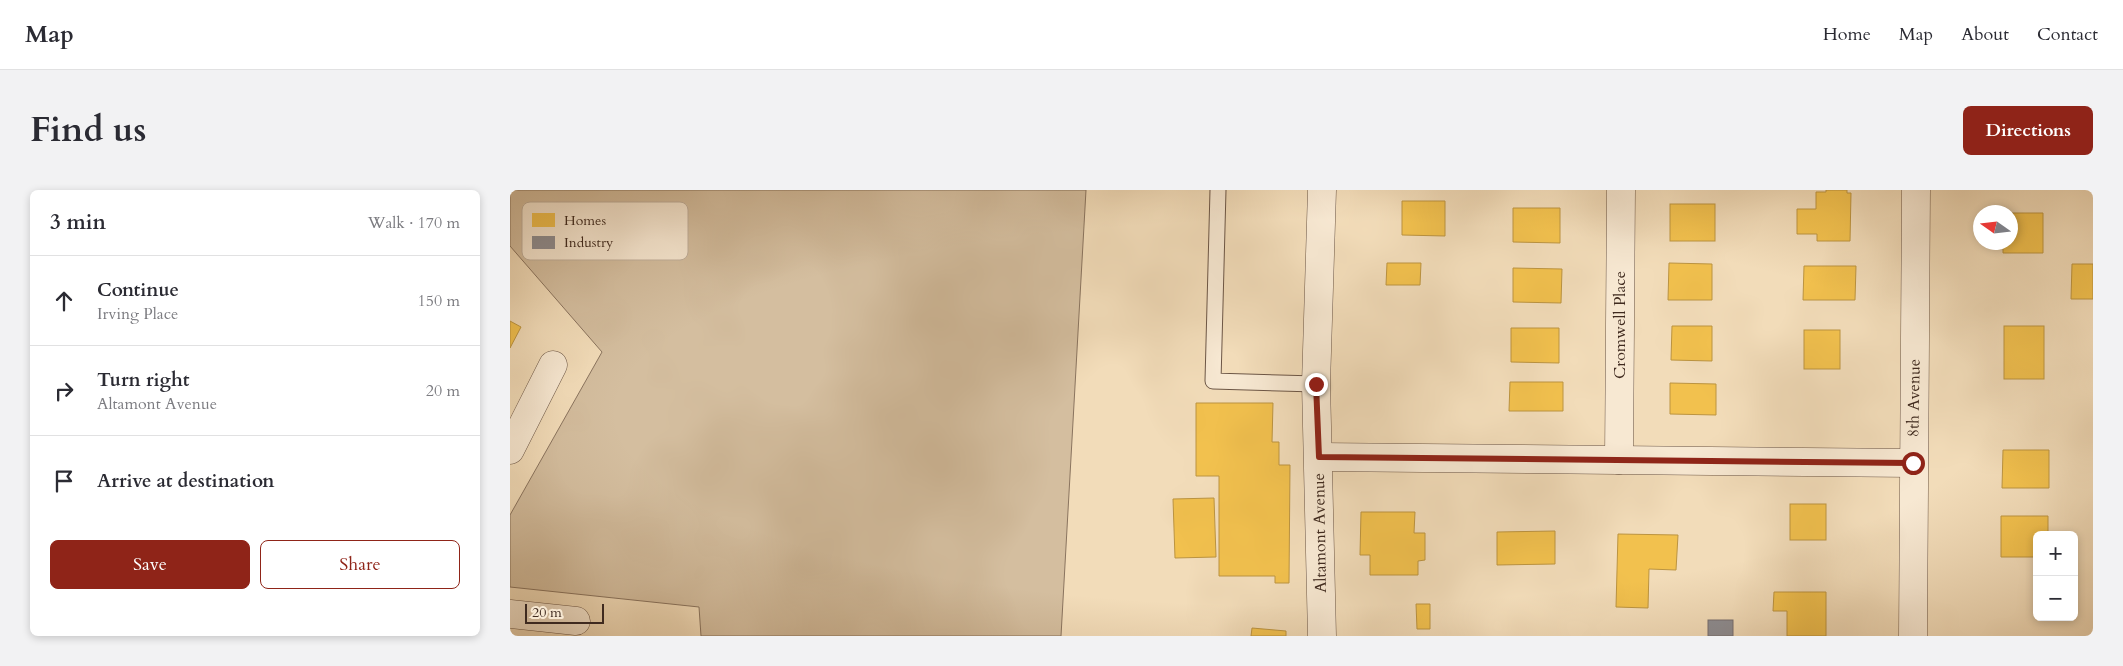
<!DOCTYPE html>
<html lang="en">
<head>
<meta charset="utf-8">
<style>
	body { margin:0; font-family:Cardo,serif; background:#f2f2f3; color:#2b2b33 }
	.controls { position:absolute; right:15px; bottom:15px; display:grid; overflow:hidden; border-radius:8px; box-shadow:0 2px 8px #0003 }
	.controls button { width:45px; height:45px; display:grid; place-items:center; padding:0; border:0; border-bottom:1px solid #e1e1e2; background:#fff; color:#2b2b33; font:25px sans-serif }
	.compass { position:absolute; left:1463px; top:15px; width:45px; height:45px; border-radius:50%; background:#fff; box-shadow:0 2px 8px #0003; rotate:284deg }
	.scale { position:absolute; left:15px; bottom:12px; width:79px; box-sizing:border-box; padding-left:5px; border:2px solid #3f2a1f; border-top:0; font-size:14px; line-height:18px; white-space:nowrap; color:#3f2a1f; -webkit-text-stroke:4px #f7e8d2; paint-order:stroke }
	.stop { position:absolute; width:15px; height:15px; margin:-11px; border:4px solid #8f2418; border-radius:50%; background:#fff }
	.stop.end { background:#8f2418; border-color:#fff; box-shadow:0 1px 5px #0008 }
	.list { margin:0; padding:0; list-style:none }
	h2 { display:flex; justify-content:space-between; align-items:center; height:65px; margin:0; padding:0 20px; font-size:21px }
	h2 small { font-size:16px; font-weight:400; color:#7c7c81 }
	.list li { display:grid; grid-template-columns:32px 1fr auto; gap:15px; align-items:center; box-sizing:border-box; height:90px; padding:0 20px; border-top:1px solid #e1e1e2 }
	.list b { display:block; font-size:19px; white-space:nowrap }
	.list p { margin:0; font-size:16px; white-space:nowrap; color:#7c7c81 }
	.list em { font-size:16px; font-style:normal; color:#7c7c81 }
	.actions { display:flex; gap:10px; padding:15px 20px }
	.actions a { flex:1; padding:11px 0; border:1px solid #8f2418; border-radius:8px; text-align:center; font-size:18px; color:#8f2418 }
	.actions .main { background:#8f2418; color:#fff }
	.icon { flex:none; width:28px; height:28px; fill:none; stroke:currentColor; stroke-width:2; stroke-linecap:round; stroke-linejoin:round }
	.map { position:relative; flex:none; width:1583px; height:446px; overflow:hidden; border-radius:8px }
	header { display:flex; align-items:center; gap:30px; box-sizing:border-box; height:70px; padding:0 25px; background:#fff; border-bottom:1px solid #e1e1e2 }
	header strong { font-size:24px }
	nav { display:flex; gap:28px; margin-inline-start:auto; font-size:18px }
	.intro { display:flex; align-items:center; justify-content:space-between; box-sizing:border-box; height:120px; padding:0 30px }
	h1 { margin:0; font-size:35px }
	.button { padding:12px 22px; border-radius:8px; background:#8f2418; color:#fff; font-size:18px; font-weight:700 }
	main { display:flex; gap:30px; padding:0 30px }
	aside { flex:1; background:#fff; border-radius:8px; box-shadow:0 2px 8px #0003 }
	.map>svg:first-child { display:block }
	.green { fill:#d4be9f; stroke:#8a745f }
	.homes { fill:#f2c14e; stroke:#bc9440 }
	.industry { fill:#8d8d92; stroke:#766f70 }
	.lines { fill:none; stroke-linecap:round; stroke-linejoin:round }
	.service-casing { stroke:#6c5646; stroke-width:17 }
	.minor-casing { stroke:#6c5646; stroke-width:29 }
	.service { stroke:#f7e8d2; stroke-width:15 }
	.minor { stroke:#f7e8d2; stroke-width:28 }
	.route { stroke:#8f2418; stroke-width:6 }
	.labels { text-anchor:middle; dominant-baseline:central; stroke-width:5; stroke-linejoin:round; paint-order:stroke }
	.street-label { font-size:16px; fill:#3f2a1f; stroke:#f7e8d2 }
	.key { fill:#f7e8d2; stroke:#c0af9c; stroke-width:1 }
	.key-label { font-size:14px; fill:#3f2a1f }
</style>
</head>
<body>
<header>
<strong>Map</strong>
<nav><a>Home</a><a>Map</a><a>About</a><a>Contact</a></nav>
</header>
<div class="intro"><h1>Find us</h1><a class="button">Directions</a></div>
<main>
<aside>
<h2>3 min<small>Walk · 170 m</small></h2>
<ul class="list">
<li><svg class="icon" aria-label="ahead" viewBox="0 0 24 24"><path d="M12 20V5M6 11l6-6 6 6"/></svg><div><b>Continue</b><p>Irving Place</p></div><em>150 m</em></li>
<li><svg class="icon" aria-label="right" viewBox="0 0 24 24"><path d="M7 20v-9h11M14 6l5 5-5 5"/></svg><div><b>Turn right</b><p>Altamont Avenue</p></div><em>20 m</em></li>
<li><svg class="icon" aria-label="arrive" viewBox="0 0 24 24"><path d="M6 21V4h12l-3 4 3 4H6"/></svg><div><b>Arrive at destination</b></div></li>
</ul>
<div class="actions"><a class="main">Save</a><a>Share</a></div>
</aside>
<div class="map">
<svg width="1583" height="446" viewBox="0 0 1583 446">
	<rect width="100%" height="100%" fill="#f2dcb9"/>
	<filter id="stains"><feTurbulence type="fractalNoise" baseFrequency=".004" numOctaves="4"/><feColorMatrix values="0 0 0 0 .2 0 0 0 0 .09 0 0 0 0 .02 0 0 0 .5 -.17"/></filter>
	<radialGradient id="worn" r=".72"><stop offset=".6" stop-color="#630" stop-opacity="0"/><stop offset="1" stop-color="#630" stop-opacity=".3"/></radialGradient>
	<path class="green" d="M 0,0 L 576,0 L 551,446 L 191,446 L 189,417 L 0,397 L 0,325 L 92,162 L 0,56 Z"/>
	<g class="homes">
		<path d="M 1316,0 L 1337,0 L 1337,3 L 1341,3 L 1340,51 L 1307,51 L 1307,44 L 1287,44 L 1287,19 L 1306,19 L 1306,2 L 1316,2 Z"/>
		<path d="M 892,11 L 935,11 L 935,46 L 892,45 Z"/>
		<rect x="1160" y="14" width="45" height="37"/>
		<path d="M 1003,18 L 1050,18 L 1050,53 L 1003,52 Z"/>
		<path d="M 1500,23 L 1533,23 L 1533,63 L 1493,63 L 1493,52 L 1500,52 Z"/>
		<path d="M 877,73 L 911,73 L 910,95 L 876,95 Z"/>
		<path d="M 1159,73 L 1202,74 L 1202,110 L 1158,110 Z"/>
		<path d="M 1562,74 L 1583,74 L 1583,109 L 1561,109 Z"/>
		<path d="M 1294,76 L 1346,76 L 1345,110 L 1293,110 Z"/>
		<path d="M 1003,78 L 1052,79 L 1051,113 L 1003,112 Z"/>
		<path d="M 0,131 L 11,137 L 0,158 Z"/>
		<path d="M 1162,136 L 1202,136 L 1202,171 L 1161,170 Z"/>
		<rect x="1494" y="136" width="40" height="53"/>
		<path d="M 1001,138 L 1049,138 L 1049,173 L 1001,172 Z"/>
		<rect x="1294" y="140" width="36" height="39"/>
		<path d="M 1000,192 L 1053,192 L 1053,221 L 999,221 Z"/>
		<path d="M 1160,193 L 1206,194 L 1206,225 L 1160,224 Z"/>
		<path d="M 686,213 L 763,213 L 762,252 L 769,252 L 769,275 L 780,275 L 779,393 L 765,393 L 765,386 L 709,386 L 709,286 L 686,286 Z"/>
		<path d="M 1493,260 L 1539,260 L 1539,298 L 1492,298 Z"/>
		<path d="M 704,308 L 706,367 L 665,368 L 663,309 Z"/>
		<rect x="1280" y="314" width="36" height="36"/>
		<path d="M 851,322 L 905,322 L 904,343 L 915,343 L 915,370 L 908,371 L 908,385 L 860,385 L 860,365 L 850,365 Z"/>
		<path d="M 1491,326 L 1538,326 L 1538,345 L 1527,345 L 1527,367 L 1491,367 Z"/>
		<path d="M 1045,341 L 1045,374 L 987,375 L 987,342 Z"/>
		<path d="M 1108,344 L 1168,345 L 1166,380 L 1139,379 L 1138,418 L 1106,417 Z"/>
		<path d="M 1264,402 L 1316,402 L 1316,446 L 1277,446 L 1277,421 L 1263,421 Z"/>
		<path d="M 906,414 L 920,414 L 920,439 L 907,439 Z"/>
		<path d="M 742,438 L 776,441 L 776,446 L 741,446 Z"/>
	</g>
	<rect class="industry" x="1198" y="430" width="25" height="16"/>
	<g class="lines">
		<g class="service-casing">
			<path id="service" d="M 708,0 L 703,191 L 806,194"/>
		</g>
		<g class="minor-casing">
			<g id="minor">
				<path d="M 812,0 L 806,194 L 812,446"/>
				<path d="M 0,260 L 43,175"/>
				<path d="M 809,267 L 1403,273"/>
				<path d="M 1109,270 L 1111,0"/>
				<path d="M 0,424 L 66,431"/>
				<path d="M 1403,446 L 1406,0"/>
			</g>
		</g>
		<use href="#service" class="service"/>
		<use href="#minor" class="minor"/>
	</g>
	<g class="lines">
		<path class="route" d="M 806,194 L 809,267 L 1403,273"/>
	</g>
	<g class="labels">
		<g class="street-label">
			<text transform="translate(1110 135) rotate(-90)">Cromwell Place</text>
			<text transform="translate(1404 208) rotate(-89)">8th Avenue</text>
			<text transform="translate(810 343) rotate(-91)">Altamont Avenue</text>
		</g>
	</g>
	<rect x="12" y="12" width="166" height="58" rx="8" class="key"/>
	<rect x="22" y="23" width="23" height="14" fill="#f2c14e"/>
	<rect x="22" y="46" width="23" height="13" fill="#8d8d92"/>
	<g class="key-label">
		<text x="54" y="35">Homes</text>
		<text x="54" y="57">Industry</text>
	</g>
	<rect width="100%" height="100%" filter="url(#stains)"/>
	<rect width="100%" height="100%" fill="url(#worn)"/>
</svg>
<div class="controls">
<button>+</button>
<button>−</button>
</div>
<svg class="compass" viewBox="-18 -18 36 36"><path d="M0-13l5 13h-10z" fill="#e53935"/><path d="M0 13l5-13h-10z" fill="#7c7c81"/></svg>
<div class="scale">20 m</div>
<div class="stop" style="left:1403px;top:273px"></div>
<div class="stop end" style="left:806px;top:194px"></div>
</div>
</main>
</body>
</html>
